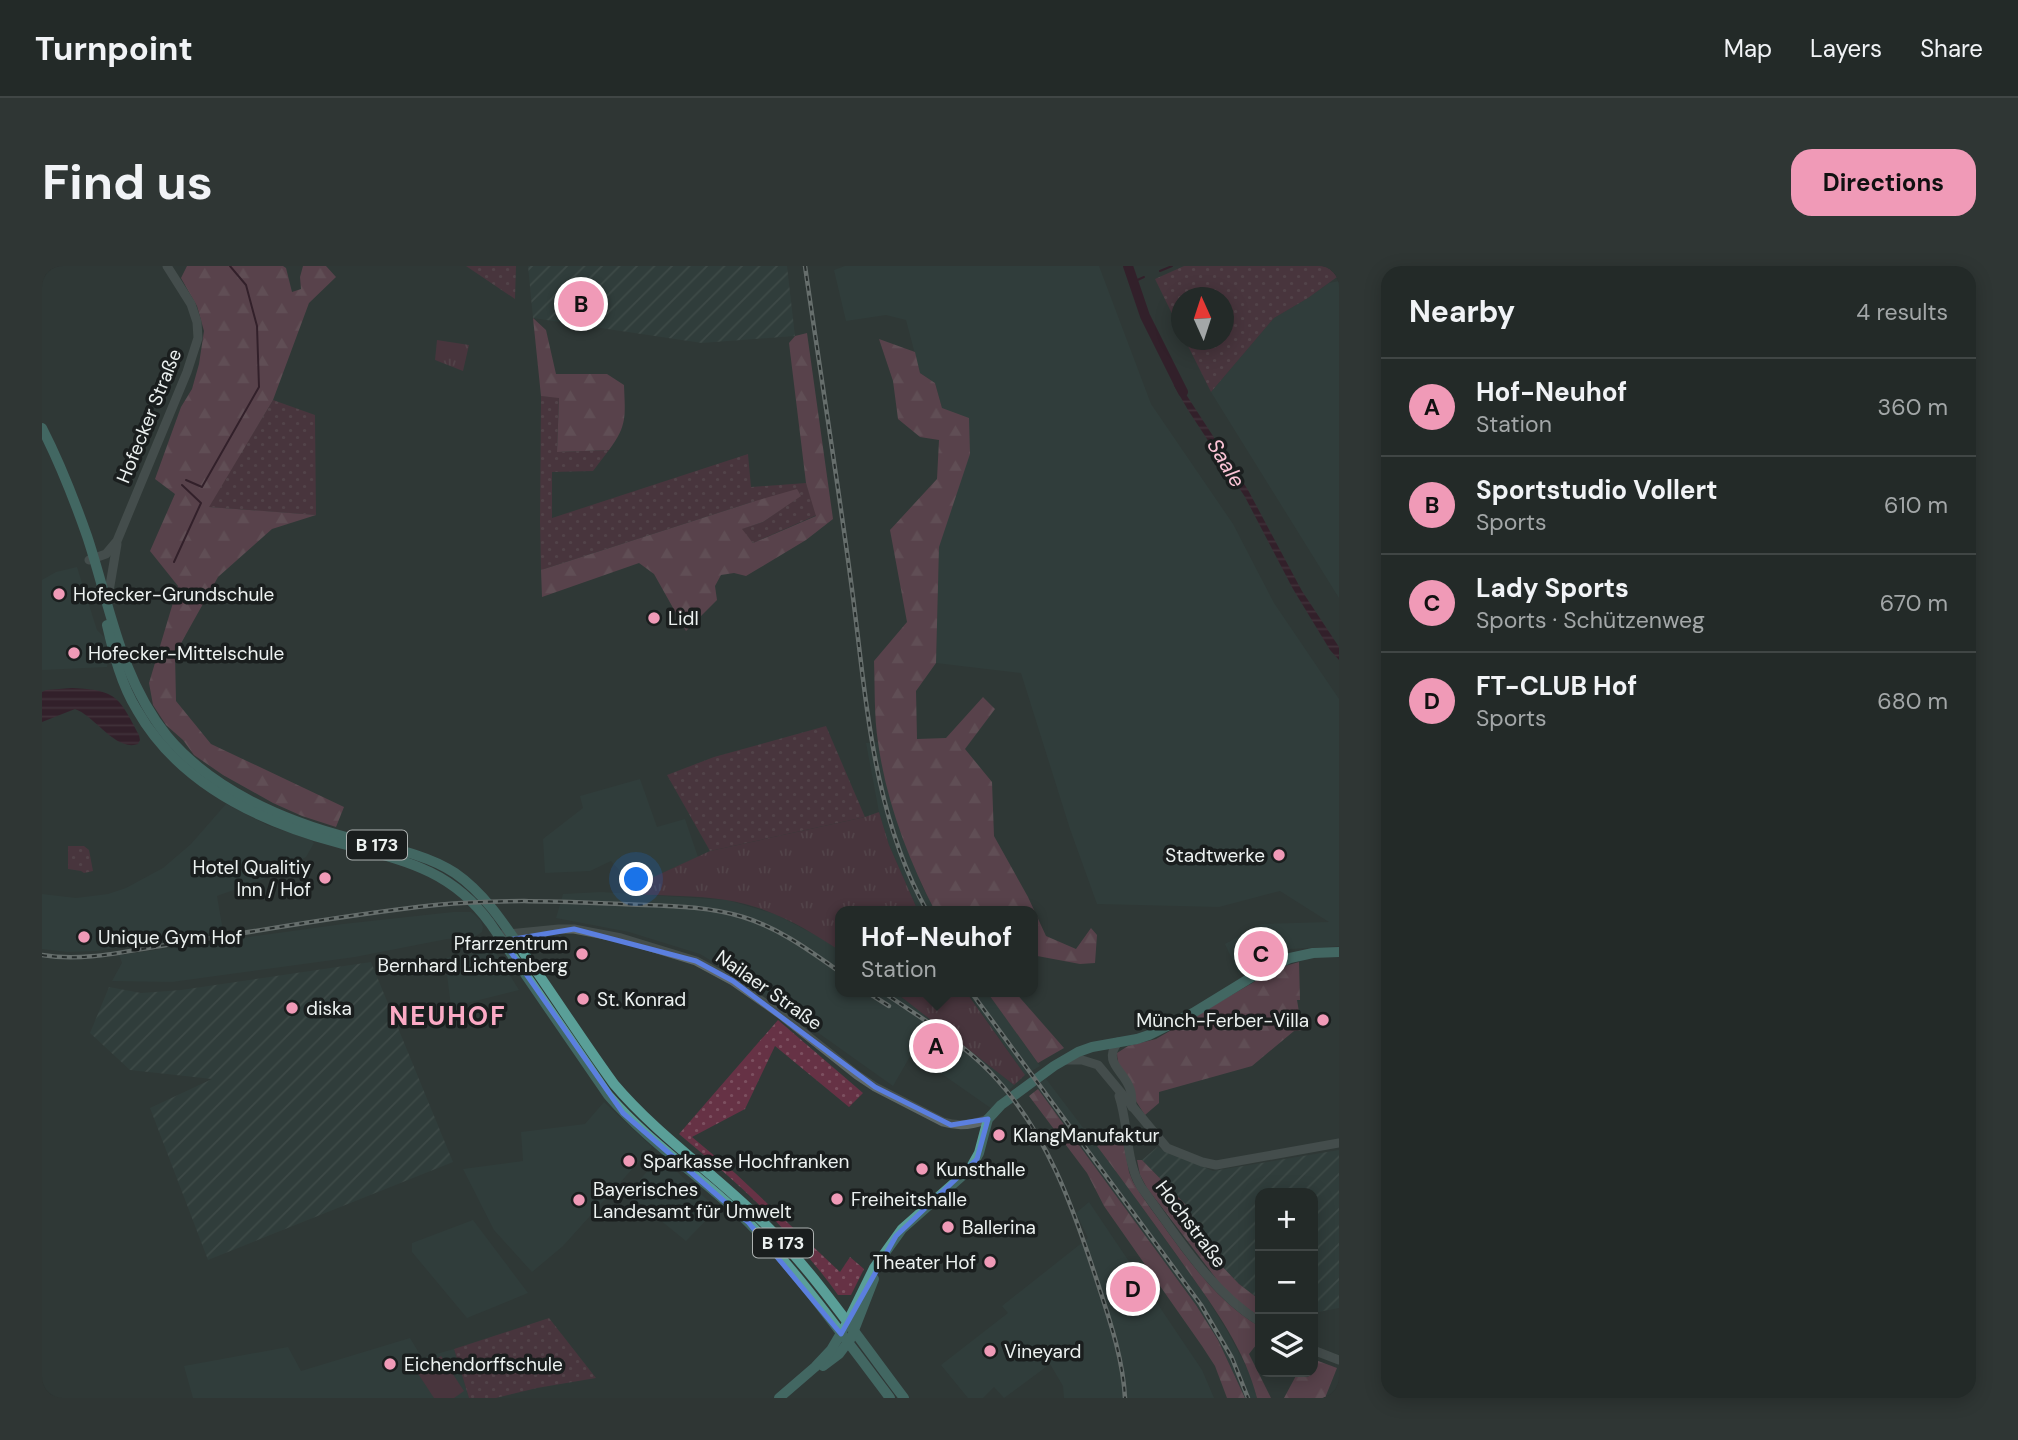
<!DOCTYPE html>
<html lang="en">
<head>
<meta charset="utf-8">
<style>
	body { margin:0; font-family:"DM Sans",sans-serif; background:#2f3634; color:#f1f3f6 }
	.controls { position:absolute; right:21px; bottom:21px; display:grid; overflow:hidden; border-radius:14px; box-shadow:0 4px 18px #0003 }
	.controls button { width:63px; height:63px; display:grid; place-items:center; padding:0; border:0; border-bottom:2px solid #404645; background:#232a28; color:#f1f3f6; font:35px sans-serif }
	.compass { position:absolute; left:1129px; top:21px; width:63px; height:63px; border-radius:50%; background:#232a28; box-shadow:0 4px 18px #0003; rotate:357deg }
	.you { position:absolute; left:595px; top:614px; width:24px; height:24px; margin:-18px; border:5px solid #fff; border-radius:50%; background:#1a73e8; box-shadow:0 0 0 10px #1a73e833 }
	.badge { display:grid; place-items:center; width:46px; height:46px; border-radius:50%; background:#f09ab7; color:#111; font-size:23px; font-weight:700 }
	.pin { position:absolute; translate:-50% -50%; border:4px solid #fff; box-shadow:0 2px 7px #0006 }
	.popup { position:absolute; left:793px; top:640px; width:203px; height:91px; box-sizing:border-box; display:grid; place-content:center; border-radius:14px; background:#232a28; filter:drop-shadow(0 2px 5px #0005); font-size:23px; white-space:nowrap; color:#a3a7a8 }
	.popup b { font-size:26px; color:#f1f3f6 }
	.popup::after { content:''; position:absolute; left:50%; top:100%; margin-left:-14px; border:14px solid transparent; border-top-color:#232a28 }
	.list { margin:0; padding:0; list-style:none }
	h2 { display:flex; justify-content:space-between; align-items:center; height:91px; margin:0; padding:0 28px; font-size:30px }
	h2 small { font-size:23px; font-weight:400; color:#a3a7a8 }
	.list li { display:grid; grid-template-columns:46px 1fr auto; gap:21px; align-items:center; box-sizing:border-box; height:98px; padding:0 28px; border-top:2px solid #404645 }
	.list b { display:block; font-size:26px; white-space:nowrap }
	.list p { margin:0; font-size:23px; white-space:nowrap; color:#a3a7a8 }
	.list em { font-size:23px; font-style:normal; color:#a3a7a8 }
	.icon { flex:none; width:38px; height:38px; fill:none; stroke:currentColor; stroke-width:2; stroke-linecap:round; stroke-linejoin:round }
	.map { position:relative; flex:none; width:1297px; height:1132px; overflow:hidden; border-radius:21px }
	header { display:flex; align-items:center; gap:42px; box-sizing:border-box; height:98px; padding:0 35px; background:#232a28; border-bottom:2px solid #404645 }
	header strong { font-size:33px }
	nav { display:flex; gap:38px; margin-inline-start:auto; font-size:24px }
	.intro { display:flex; align-items:center; justify-content:space-between; box-sizing:border-box; height:168px; padding:0 42px }
	h1 { margin:0; font-size:49px }
	.button { padding:18px 32px; border-radius:21px; background:#f09ab7; color:#111; font-size:24px; font-weight:700 }
	main { display:flex; gap:42px; padding:0 42px }
	aside { flex:1; background:#232a28; border-radius:21px; box-shadow:0 4px 18px #0003 }
	.map>svg:first-child { display:block }
	.built { fill:#324340 }
	.industrial { fill:url(#industrial-furrows) }
	.grass { fill:url(#grass-dots) }
	.forest { fill:url(#forest-firs) }
	.park { fill:url(#park-tufts) }
	.pitch { fill:#663245 }
	.water { fill:url(#water-rules) }
	.lines { fill:none; stroke-linecap:round; stroke-linejoin:round }
	.stream { stroke:#37041c; stroke-width:2 }
	.river { stroke:#37041c; stroke-width:10 }
	.secondary { stroke:#5e6766; stroke-width:9 }
	.primary { stroke:#5a9f98; stroke-width:10 }
	.rail-casing { stroke:#a9afae; stroke-width:4.5 }
	.rail { stroke:#1a1e1e; stroke-width:2; stroke-dasharray:5; stroke-linecap:butt }
	.marked { fill:none; stroke:#5b7fdf; stroke-width:5; stroke-linejoin:round }
	.poi-dot { fill:#f09ab7; stroke:#1a1e1e; stroke-width:2.5 }
	.labels { text-anchor:middle; dominant-baseline:central; stroke-width:7; stroke-linejoin:round; paint-order:stroke }
	.shield { fill:#1a1e1e; stroke:#adb2b1; stroke-width:2 }
	.shield-label { font-size:18px; font-weight:bold; fill:#ecf1f0 }
	.street-label { font-size:19px; fill:#ecf1f0; stroke:#1a1e1e }
	.poi-label { font-size:19px; fill:#ecf1f0; stroke:#1a1e1e; text-anchor:start }
	.water-label { font-size:21px; font-style:italic; fill:#fcc4d6; stroke:#1a1e1e }
	.district-label { font-size:26px; font-weight:bold; letter-spacing:2px; fill:#fbaac5; stroke:#1a1e1e }
</style>
</head>
<body>
<header>
<strong>Turnpoint</strong>
<nav><a>Map</a><a>Layers</a><a>Share</a></nav>
</header>
<div class="intro"><h1>Find us</h1><a class="button">Directions</a></div>
<main>
<div class="map">
<svg width="1297" height="1132" viewBox="0 0 1297 1132">
	<defs>
		<pattern id="industrial-furrows" width="10" height="10" patternUnits="userSpaceOnUse" patternTransform="scale(1.75)"><rect width="10" height="10" fill="#324340"/><path d="M-1 1l2-2M0 10L10 0M9 11l2-2" fill="none" stroke="#505f5c"/></pattern>
		<pattern id="grass-dots" width="8" height="8" patternUnits="userSpaceOnUse" patternTransform="scale(1.75)"><rect width="8" height="8" fill="#663245"/><path d="M2 2h.1M6 6h.1" fill="none" stroke="#7c5060" stroke-width="1.8" stroke-linecap="round"/></pattern>
		<pattern id="forest-firs" width="22" height="20" patternUnits="userSpaceOnUse" patternTransform="scale(1.75)"><rect width="22" height="20" fill="#8a4f64"/><path d="M5 1l3.5 6h-7zM16 11l3.5 6h-7z" fill="#9b697a"/></pattern>
		<pattern id="park-tufts" width="24" height="20" patternUnits="userSpaceOnUse" patternTransform="scale(1.75)"><rect width="24" height="20" fill="#663245"/><path d="M3 7l-1-3M5 7V3M7 7l1-3M15 17l-1-3M17 17v-4M19 17l1-3" fill="none" stroke="#7c5060"/></pattern>
		<pattern id="water-rules" width="6" height="5" patternUnits="userSpaceOnUse" patternTransform="scale(1.75)"><rect width="6" height="5" fill="#37041c"/><path d="M0 2.5h6" fill="none" stroke="#54293d"/></pattern>
	</defs>
	<rect width="100%" height="100%" fill="#2f3836"/>
	<g class="built">
		<path d="M 803,0 L 1057,0 L 1109,138 L 1191,258 L 1232,337 L 1297,433 L 1297,680 L 1249,683 L 1197,708 L 1183,678 L 1220,658 L 1287,656 L 1238,625 L 1177,641 L 1055,638 L 1028,563 L 979,407 L 894,397 L 900,142 L 893,117 L 878,107 L 864,54 L 844,49 L 804,55 L 792,4 Z"/>
		<path d="M 1297,15 L 1297,332 L 1169,126 L 1232,52 L 1266,32 L 1287,17 Z"/>
		<path d="M 35,301 L 55,364 L 63,372 L 67,391 L 65,401 L 0,404 L 0,314 L 14,306 Z"/>
		<path d="M 836,476 L 857,562 L 880,620 L 893,645 L 876,645 L 847,579 L 837,546 L 824,477 Z"/>
		<path d="M 598,513 L 615,561 L 643,553 L 656,591 L 592,620 L 569,595 L 548,605 L 503,607 L 501,573 L 541,542 L 538,530 Z"/>
		<path d="M 184,538 L 225,559 L 269,574 L 272,577 L 264,591 L 222,613 L 175,630 L 181,665 L 55,685 L 25,686 L 0,683 L 0,628 L 34,632 L 66,628 L 84,622 L 121,602 L 149,578 Z"/>
		<path d="M 559,626 L 685,634 L 733,648 L 781,673 L 798,685 L 798,726 L 853,726 L 972,819 L 950,843 L 870,787 L 851,820 L 709,719 L 658,688 L 587,666 L 514,652 L 521,628 Z"/>
		<path d="M 411,646 L 429,646 L 432,648 L 439,655 L 441,661 L 440,666 L 431,672 L 405,673 L 313,691 L 130,716 L 70,715 L 80,697 L 77,689 L 301,658 Z"/>
		<path d="M 453,685 L 477,724 L 409,741 L 403,692 Z"/>
		<path d="M 925,726 L 945,726 L 998,800 L 983,809 Z"/>
		<path d="M 1004,813 L 1077,909 L 1163,1029 L 1184,1063 L 1209,1109 L 1215,1132 L 1203,1132 L 1176,1074 L 1154,1039 L 994,820 Z"/>
		<path d="M 562,836 L 610,881 L 521,980 L 490,1006 L 452,964 L 421,903 L 481,895 L 479,866 L 543,858 Z"/>
		<path d="M 618,890 L 675,943 L 644,975 L 586,928 Z"/>
		<path d="M 1047,936 L 1160,1104 L 1172,1132 L 1022,1132 L 1021,1120 L 1008,1098 L 962,1132 L 952,1121 L 941,1132 L 926,1132 L 899,1099 L 966,1047 L 960,1040 L 1046,972 L 1034,947 Z"/>
		<path d="M 431,954 L 486,1027 L 425,1052 L 370,986 L 370,977 Z"/>
		<path d="M 368,1072 L 380,1092 L 412,1083 L 427,1132 L 151,1132 L 142,1100 L 246,1081 L 259,1105 Z"/>
	</g>
	<g class="industrial">
		<path d="M 486,0 L 745,0 L 753,70 L 660,77 L 491,52 Z"/>
		<path d="M 329,696 L 411,896 L 166,994 L 108,842 L 170,813 L 88,804 L 48,767 L 67,721 L 99,727 L 139,724 Z"/>
		<path d="M 1115,881 L 1171,905 L 1297,884 L 1297,1042 L 1271,1047 L 1271,927 L 1218,927 L 1218,1034 L 1197,1018 L 1174,994 L 1143,938 L 1100,894 Z"/>
	</g>
	<g class="grass">
		<path d="M 424,0 L 474,0 L 473,33 Z"/>
		<path d="M 1142,0 L 1286,0 L 1295,11 L 1266,32 L 1232,52 L 1169,126 L 1143,74 L 1182,74 L 1182,32 L 1140,32 L 1139,66 L 1113,13 Z"/>
		<path d="M 499,130 L 517,131 L 515,186 L 567,184 L 551,205 L 510,206 L 510,252 L 706,188 L 709,221 L 764,217 L 775,249 L 711,277 L 699,263 L 721,256 L 759,229 L 710,236 L 499,304 L 498,256 Z"/>
		<path d="M 231,134 L 273,149 L 274,249 L 166,241 Z"/>
		<path d="M 784,460 L 823,551 L 668,585 L 625,509 L 672,491 Z"/>
		<path d="M 26,580 L 42,580 L 47,584 L 51,605 L 42,607 L 39,605 L 26,603 Z"/>
		<path d="M 736,754 L 821,827 L 807,841 L 733,780 L 703,843 L 650,871 L 693,907 L 798,1006 L 808,991 L 822,1003 L 809,1029 L 796,1029 C 752,967 695,916 637,868 Z"/>
		<path d="M 507,1052 L 554,1112 L 495,1122 L 454,1132 L 427,1132 L 412,1083 Z"/>
	</g>
	<g class="forest">
		<path d="M 145,0 L 241,0 L 244,2 L 250,26 L 259,23 L 258,11 L 261,0 L 284,0 L 294,11 L 267,37 L 231,134 L 167,241 L 274,249 L 230,263 L 176,311 L 133,388 L 134,435 L 169,478 L 302,541 L 294,561 L 260,550 L 231,537 L 181,509 L 152,489 L 141,474 L 124,459 L 111,439 L 107,417 L 136,320 L 108,285 L 133,228 L 113,213 L 139,141 L 150,123 L 157,98 L 162,65 L 155,40 L 139,12 Z"/>
		<path d="M 491,52 L 504,64 L 514,108 L 565,108 L 582,119 C 583,149 586,159 567,184 L 515,186 L 517,132 L 499,130 Z"/>
		<path d="M 765,67 L 791,253 L 764,274 L 704,310 L 692,307 L 679,309 L 673,320 L 675,334 L 644,365 L 612,308 L 597,297 L 500,331 L 499,304 L 710,236 L 755,223 L 759,230 L 721,256 L 700,263 L 711,277 L 774,250 L 764,217 L 747,77 L 753,70 Z"/>
		<path d="M 837,73 L 873,86 L 878,107 L 893,117 L 900,142 L 927,152 L 928,188 L 897,281 L 894,397 L 874,425 L 875,473 L 904,472 L 941,431 L 953,443 L 923,483 L 950,516 L 952,570 L 986,631 L 1004,670 L 1034,683 L 1049,662 L 1055,669 L 1053,697 L 1038,698 L 990,689 L 990,645 L 893,645 C 866,593 844,535 836,476 C 832,450 833,422 832,395 L 865,356 L 848,264 L 895,213 L 897,174 L 878,171 L 856,153 L 851,115 Z"/>
		<path d="M 1257,696 L 1258,734 L 1255,734 L 1260,764 L 1252,765 L 1210,800 L 1117,826 L 1117,837 L 1103,849 C 1092,832 1076,809 1075,787 L 1086,780 L 1114,773 L 1236,702 Z"/>
		<path d="M 945,726 L 973,726 L 1022,782 L 996,797 Z"/>
		<path d="M 996,823 L 1154,1039 L 1176,1074 L 1203,1132 L 1185,1132 L 1173,1100 L 1160,1080 L 1062,940 L 1045,907 L 987,830 Z"/>
		<path d="M 1081,874 L 1087,906 L 1091,916 C 1101,933 1114,949 1125,965 C 1152,1002 1178,1037 1218,1061 L 1218,1074 L 1207,1088 L 1229,1132 L 1215,1132 C 1202,1079 1165,1032 1134,988 C 1108,952 1082,916 1055,880 Z"/>
		<path d="M 1095,894 L 1100,894 L 1143,938 L 1174,994 L 1197,1018 L 1218,1034 L 1218,1051 L 1195,1035 L 1179,1019 L 1105,922 L 1098,909 Z"/>
		<path d="M 1271,1093 L 1295,1102 L 1283,1132 L 1242,1132 L 1256,1106 L 1271,1106 Z"/>
	</g>
	<g class="park">
		<path d="M 395,74 L 427,79 L 421,105 L 393,94 Z"/>
		<path d="M 837,546 L 847,579 L 876,645 L 798,645 L 798,685 C 765,662 725,640 684,634 C 654,629 622,630 592,628 L 592,620 L 668,585 L 823,551 Z"/>
		<path d="M 853,726 L 924,726 L 983,809 L 972,819 Z"/>
	</g>
	<path class="pitch" d="M 399,1090 L 422,1125 L 412,1132 L 392,1132 L 375,1106 Z"/>
	<g class="water">
		<path d="M 1136,116 L 1206,224 L 1260,325 L 1297,381 L 1297,394 L 1288,384 L 1251,323 L 1203,231 L 1146,144 L 1131,118 Z"/>
		<path d="M 30,422 C 75,424 77,431 97,469 L 98,474 L 96,478 C 74,486 53,450 33,443 L 0,456 L 0,426 L 4,424 Z"/>
	</g>
	<g class="lines">
		<g class="stream">
			<path d="M 1118,5 L 1130,0"/>
			<path d="M 1091,16 L 1102,11"/>
			<path d="M 144,214 L 160,221 L 217,121 L 215,60 L 204,19 L 188,0"/>
			<path d="M 132,296 L 159,237 L 140,219"/>
		</g>
		<path class="river" d="M 1086,0 L 1103,50 L 1141,126"/>
		<g class="secondary">
			<path d="M 47,294 L 64,288 L 75,275 L 145,106 L 156,72 L 155,56 L 149,38 L 125,0"/>
			<path d="M 65,337 L 75,278"/>
			<path d="M 457,669 L 517,663 L 532,663 L 579,672 L 654,695 L 691,715 L 738,748 L 815,809 L 833,821 L 901,856 C 917,861 931,859 946,853"/>
			<path d="M 1076,776 C 1060,797 1082,804 1088,823 C 1090,828 1090,835 1090,841"/>
			<path d="M 1024,794 L 1040,794 L 1056,799 L 1125,882 L 1160,896 L 1174,899 L 1297,877"/>
			<path d="M 1077,830 C 1087,859 1083,894 1099,921 C 1134,968 1167,1024 1218,1056"/>
			<path d="M 1271,1084 L 1297,1094"/>
		</g>
		<g class="primary">
			<path d="M 0,162 C 18,197 32,233 45,270 C 68,339 78,412 125,470 C 170,524 242,555 308,572 C 342,581 383,587 413,607 C 445,629 466,664 488,696 C 516,736 543,778 572,818 C 616,870 673,908 721,956 C 774,1008 817,1073 862,1132"/>
			<path d="M 65,359 C 72,389 79,418 95,444 C 137,518 218,556 297,577 C 359,594 408,602 448,657 L 566,829 C 608,878 663,913 708,958 C 760,1011 803,1073 848,1132"/>
			<path d="M 781,1100 L 797,1088 L 809,1072 L 832,1013"/>
			<path d="M 737,1132 L 773,1101 L 789,1084 L 805,1057 L 832,1002 L 860,963 L 928,903 L 937,887 L 946,853 L 959,839 L 1012,800 L 1036,786 L 1050,781 L 1095,773 L 1107,769 L 1151,747 L 1213,709 L 1248,692 L 1271,687 L 1297,686"/>
		</g>
		<g class="rail-casing">
			<g id="rail">
				<path d="M 763,0 C 778,105 795,210 809,316 C 824,426 829,546 885,645"/>
				<path d="M 0,689 C 35,695 71,688 106,682 C 135,677 165,673 195,668 C 261,657 327,646 394,639 C 456,633 518,635 580,638 C 620,640 662,639 701,651 C 737,662 768,685 798,706"/>
				<path d="M 825,726 L 847,740"/>
				<path d="M 841,726 C 877,751 917,774 948,806 C 1005,865 1031,941 1056,1018 C 1068,1055 1081,1093 1083,1132"/>
				<path d="M 929,726 L 1159,1039 L 1190,1092 L 1206,1132"/>
			</g>
		</g>
		<use href="#rail" class="rail"/>
	</g>
	<path d="M0 0H1297V1132H0ZM 532,663 L 654,695 L 691,715 L 833,821 L 909,859 L 946,853 L 935,893 L 854,970 L 799,1068 L 706,956 L 581,847 L 461,675 Z" fill="#2f3836" fill-opacity=".55" fill-rule="evenodd"/>
	<path class="marked" d="M 532,663 L 654,695 L 691,715 L 833,821 L 909,859 L 946,853 L 935,893 L 854,970 L 799,1068 L 706,956 L 581,847 L 461,675 Z"/>
	<g class="poi-dot">
		<circle cx="17" cy="328" r="7"/>
		<circle cx="612" cy="352" r="7"/>
		<circle cx="32" cy="387" r="7"/>
		<circle cx="1237" cy="589" r="7"/>
		<circle cx="283" cy="612" r="7"/>
		<circle cx="42" cy="671" r="7"/>
		<circle cx="540" cy="688" r="7"/>
		<circle cx="541" cy="733" r="7"/>
		<circle cx="250" cy="742" r="7"/>
		<circle cx="1281" cy="754" r="7"/>
		<circle cx="957" cy="869" r="7"/>
		<circle cx="587" cy="895" r="7"/>
		<circle cx="880" cy="903" r="7"/>
		<circle cx="795" cy="933" r="7"/>
		<circle cx="537" cy="934" r="7"/>
		<circle cx="906" cy="961" r="7"/>
		<circle cx="948" cy="996" r="7"/>
		<circle cx="948" cy="1085" r="7"/>
		<circle cx="348" cy="1098" r="7"/>
	</g>
	<g class="labels">
		<g class="shield">
			<rect x="305" y="564.5" width="60" height="29" rx="5"/>
			<rect x="711" y="962.5" width="60" height="29" rx="5"/>
		</g>
		<g class="shield-label">
			<text x="335" y="579">B 173</text>
			<text x="741" y="977">B 173</text>
		</g>
		<g class="street-label">
			<text transform="translate(107 150) rotate(-68)">Hofecker Straße</text>
			<text transform="translate(727 724) rotate(35)">Nailaer Straße</text>
			<text transform="translate(1149 958) rotate(53)">Hochstraße</text>
		</g>
		<g class="poi-label">
			<text x="31" y="328">Hofecker-Grundschule</text>
			<text x="626" y="352">Lidl</text>
			<text x="46" y="387">Hofecker-Mittelschule</text>
			<text x="1223" y="589" text-anchor="end">Stadtwerke</text>
			<text x="269" y="601" text-anchor="end">Hotel Qualitiy<tspan x="269" dy="22">Inn / Hof</tspan></text>
			<text x="56" y="671">Unique Gym Hof</text>
			<text x="526" y="677" text-anchor="end">Pfarrzentrum<tspan x="526" dy="22">Bernhard Lichtenberg</tspan></text>
			<text x="555" y="733">St. Konrad</text>
			<text x="264" y="742">diska</text>
			<text x="1267" y="754" text-anchor="end">Münch-Ferber-Villa</text>
			<text x="971" y="869">KlangManufaktur</text>
			<text x="601" y="895">Sparkasse Hochfranken</text>
			<text x="894" y="903">Kunsthalle</text>
			<text x="551" y="923">Bayerisches<tspan x="551" dy="22">Landesamt für Umwelt</tspan></text>
			<text x="809" y="933">Freiheitshalle</text>
			<text x="920" y="961">Ballerina</text>
			<text x="934" y="996" text-anchor="end">Theater Hof</text>
			<text x="962" y="1085">Vineyard</text>
			<text x="362" y="1098">Eichendorffschule</text>
		</g>
		<g class="water-label">
			<text transform="translate(1184 197) rotate(59)">Saale</text>
		</g>
		<g class="district-label">
			<text x="406" y="750">NEUHOF</text>
		</g>
	</g>
</svg>
<div class="controls">
<button>+</button>
<button>−</button>
<button><svg class="icon" aria-label="layers" viewBox="0 0 24 24"><path d="M12 4l9 5-9 5-9-5zM3 14l9 5 9-5"/></svg></button>
</div>
<svg class="compass" viewBox="-18 -18 36 36"><path d="M0-13l5 13h-10z" fill="#e53935"/><path d="M0 13l5-13h-10z" fill="#a3a7a8"/></svg>
<div class="you"></div>
<div class="pin badge" style="left:894px;top:780px">A</div>
<div class="popup"><b>Hof-Neuhof</b>Station</div>
<div class="pin badge" style="left:539px;top:38px">B</div>
<div class="pin badge" style="left:1219px;top:688px">C</div>
<div class="pin badge" style="left:1091px;top:1023px">D</div>
</div>
<aside>
<h2>Nearby<small>4 results</small></h2>
<ul class="list">
<li><span class="badge">A</span><div><b>Hof-Neuhof</b><p>Station</p></div><em>360 m</em></li>
<li><span class="badge">B</span><div><b>Sportstudio Vollert</b><p>Sports</p></div><em>610 m</em></li>
<li><span class="badge">C</span><div><b>Lady Sports</b><p>Sports · Schützenweg</p></div><em>670 m</em></li>
<li><span class="badge">D</span><div><b>FT-CLUB Hof</b><p>Sports</p></div><em>680 m</em></li>
</ul>
</aside>
</main>
</body>
</html>
